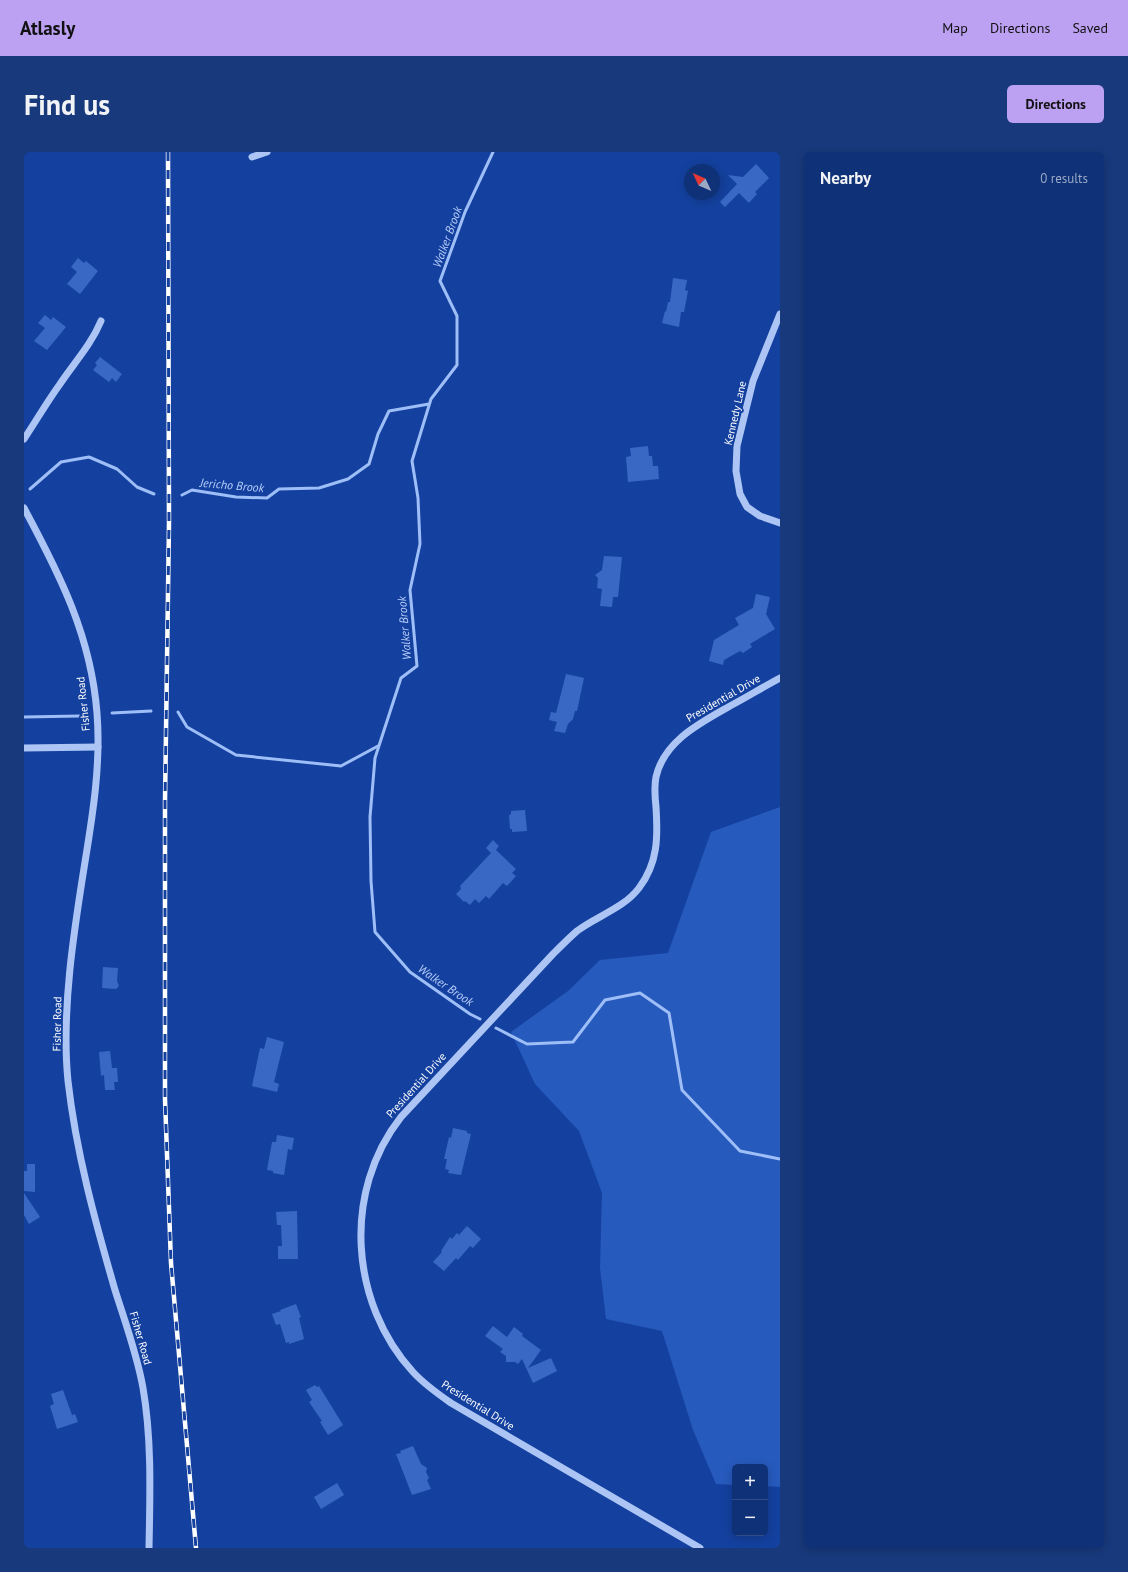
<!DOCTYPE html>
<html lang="en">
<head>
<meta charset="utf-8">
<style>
	body { margin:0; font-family:"PT Sans",sans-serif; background:#18397c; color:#f1f3f6 }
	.controls { position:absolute; right:12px; bottom:12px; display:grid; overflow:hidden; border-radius:6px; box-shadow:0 2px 10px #0003 }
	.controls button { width:36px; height:36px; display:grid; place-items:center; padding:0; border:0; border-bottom:1px solid #2f4c89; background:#0f3177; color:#f1f3f6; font:20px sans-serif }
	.compass { position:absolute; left:660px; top:12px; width:36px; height:36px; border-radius:50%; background:#0f3177; box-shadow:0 2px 10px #0003; rotate:314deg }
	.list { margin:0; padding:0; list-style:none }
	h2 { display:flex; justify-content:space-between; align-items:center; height:52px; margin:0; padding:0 16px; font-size:17px }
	h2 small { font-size:13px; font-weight:400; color:#9ba9c6 }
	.map { position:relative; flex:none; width:756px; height:1396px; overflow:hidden; border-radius:6px }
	header { display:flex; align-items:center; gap:24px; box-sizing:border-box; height:56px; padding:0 20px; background:#bca0f2; color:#111 }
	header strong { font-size:19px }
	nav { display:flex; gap:22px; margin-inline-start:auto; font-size:14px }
	.intro { display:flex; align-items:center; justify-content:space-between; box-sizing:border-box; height:96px; padding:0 24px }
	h1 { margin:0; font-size:28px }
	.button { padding:10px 18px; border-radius:6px; background:#bca0f2; color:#111; font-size:14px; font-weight:700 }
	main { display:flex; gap:24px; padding:0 24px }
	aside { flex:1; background:#0f3177; border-radius:6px; box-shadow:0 2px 10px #0003 }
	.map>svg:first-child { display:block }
	.green { fill:#275abd }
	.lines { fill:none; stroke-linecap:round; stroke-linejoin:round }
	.stream { stroke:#9ebef7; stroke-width:3 }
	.building { fill:#3868c4 }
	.minor { stroke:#acc5f4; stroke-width:7 }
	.rail-casing { stroke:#fff; stroke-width:4.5 }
	.rail { stroke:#14419f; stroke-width:3; stroke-dasharray:9; stroke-linecap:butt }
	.labels { text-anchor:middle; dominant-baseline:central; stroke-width:3.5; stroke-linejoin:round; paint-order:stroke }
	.street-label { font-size:11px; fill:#fff; stroke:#14419f }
	.water-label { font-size:12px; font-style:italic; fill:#b9cffa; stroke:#14419f }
</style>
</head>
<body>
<header>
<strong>Atlasly</strong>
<nav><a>Map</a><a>Directions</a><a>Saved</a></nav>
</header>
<div class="intro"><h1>Find us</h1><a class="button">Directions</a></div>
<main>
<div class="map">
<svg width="756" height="1396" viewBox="0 0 756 1396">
	<rect width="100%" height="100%" fill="#14419f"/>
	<path class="green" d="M 756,655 L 756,1335 L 741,1334 L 741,1315 L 711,1315 L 711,1333 L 692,1332 L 669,1278 L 638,1179 L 582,1167 L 576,1116 L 578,1041 L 555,979 L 511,932 L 487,880 L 544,839 L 576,808 L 644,801 L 687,680 Z"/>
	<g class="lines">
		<g class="stream">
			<path d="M 6,337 L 37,310 L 65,305 L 93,317 L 113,335 L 130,342"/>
			<path d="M 158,343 L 168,338 L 212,345 L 243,346 L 255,337 L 295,336 L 324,327 L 345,312 L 354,282 L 365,259 L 405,252"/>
			<path d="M 154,560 L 163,575 L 212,603 L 317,614 L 354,594"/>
			<path d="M 88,561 L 127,559"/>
			<path d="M 0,565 L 55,564"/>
			<path d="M 456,867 L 446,862 L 386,820 L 351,780 L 347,729 L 346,665 L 351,606 L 377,526 L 393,514 L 386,438 L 396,392 L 394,346 L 388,309 L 407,247 L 433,213 L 433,164 L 416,129 L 441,60 L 469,0"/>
			<path d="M 472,876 L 503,892 L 549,890 L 581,848 L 616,841 L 645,861 L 658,938 L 716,999 L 756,1007"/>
		</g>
	</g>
	<g class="building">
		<path d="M 732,12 L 745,26 L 731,40 L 733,42 L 725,51 L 715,41 L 701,55 L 696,50 L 713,32 L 704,23 L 719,25 Z"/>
		<path d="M 54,106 L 60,111 L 62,109 L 74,119 L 56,142 L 43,132 L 53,120 L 47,115 Z"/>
		<path d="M 649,126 L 663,128 L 661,138 L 664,139 L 660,160 L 657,160 L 655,175 L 638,171 L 641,159 L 642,160 L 644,150 L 646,150 Z"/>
		<path d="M 21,163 L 27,168 L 29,165 L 42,175 L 23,198 L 10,189 L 21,176 L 14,171 Z"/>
		<path d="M 76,205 L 98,222 L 92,230 L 88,226 L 85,230 L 69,218 L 73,213 L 71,211 Z"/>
		<path d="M 624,294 L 625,304 L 628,304 L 629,314 L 634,314 L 635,327 L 604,330 L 602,305 L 607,304 L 606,296 Z"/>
		<path d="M 580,404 L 598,405 L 594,445 L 589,445 L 588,455 L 576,454 L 578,437 L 573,436 L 574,426 L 571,423 L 578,418 Z"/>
		<path d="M 732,442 L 746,445 L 742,462 L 751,477 L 726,492 L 728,495 L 719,501 L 716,499 L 700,508 L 699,513 L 685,509 L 690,488 L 715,473 L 711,466 L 729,456 Z"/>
		<path d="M 542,522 L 560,526 L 553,559 L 551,559 L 549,567 L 544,572 L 541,581 L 530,579 L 533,570 L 525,568 L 527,560 L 532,561 Z"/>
		<path d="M 501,658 L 503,679 L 488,680 L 488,677 L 486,677 L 485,663 L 487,662 L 487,659 Z"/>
		<path d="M 469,688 L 475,694 L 472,698 L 492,717 L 488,721 L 492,724 L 483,734 L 479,731 L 465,747 L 462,744 L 455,751 L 451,747 L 446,753 L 441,749 L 440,750 L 432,742 L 437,737 L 436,734 L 467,701 L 462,696 Z"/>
		<path d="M 79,815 L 94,816 L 93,829 L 95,834 L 92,837 L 78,836 Z"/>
		<path d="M 243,885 L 260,890 L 250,930 L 255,932 L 253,940 L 228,934 L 236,896 L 240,897 Z"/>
		<path d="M 86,899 L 88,916 L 93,916 L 94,930 L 90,930 L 91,938 L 81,938 L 80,923 L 77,924 L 75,900 Z"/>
		<path d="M 429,976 L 443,979 L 443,981 L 447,982 L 437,1023 L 424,1021 L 425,1018 L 421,1017 L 423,1007 L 420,1007 L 425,985 L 427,986 Z"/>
		<path d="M 253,983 L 270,986 L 268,998 L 264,997 L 260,1023 L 249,1021 L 249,1019 L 243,1018 L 248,990 L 252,990 Z"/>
		<path d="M 3,1012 L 11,1012 L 11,1040 L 0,1039 L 0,1019 L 3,1019 Z"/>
		<path d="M 0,1041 L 16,1065 L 5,1072 L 0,1063 Z"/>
		<path d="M 273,1059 L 274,1107 L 254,1107 L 254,1094 L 258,1094 L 257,1073 L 253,1073 L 252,1060 Z"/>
		<path d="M 443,1074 L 457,1087 L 449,1096 L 446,1094 L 434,1108 L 432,1106 L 420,1119 L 409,1110 L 418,1100 L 417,1099 L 426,1085 L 428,1087 L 433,1081 L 435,1083 Z"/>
		<path d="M 272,1152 L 277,1165 L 275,1166 L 280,1187 L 265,1192 L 265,1190 L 262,1191 L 256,1172 L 252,1173 L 248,1162 L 257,1159 L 256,1158 Z"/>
		<path d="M 469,1174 L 483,1185 L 490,1175 L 499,1182 L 498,1184 L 517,1198 L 504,1216 L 527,1206 L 533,1219 L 509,1231 L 498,1207 L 494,1212 L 491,1210 L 482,1210 L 482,1204 L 476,1200 L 479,1197 L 461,1184 Z"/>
		<path d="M 291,1233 L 293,1235 L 295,1234 L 319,1273 L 304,1283 L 296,1270 L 298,1269 L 285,1250 L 288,1248 L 282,1238 Z"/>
		<path d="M 39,1238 L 48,1263 L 51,1262 L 54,1270 L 33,1277 L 26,1254 L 30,1252 L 27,1242 Z"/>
		<path d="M 389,1294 L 397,1312 L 403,1316 L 402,1320 L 405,1326 L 403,1328 L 407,1337 L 388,1343 L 372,1302 L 377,1301 L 376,1299 Z"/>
		<path d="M 313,1331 L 320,1343 L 297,1357 L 290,1345 Z"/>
	</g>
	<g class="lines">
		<g class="minor">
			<path d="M 228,5 L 243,0"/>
			<path d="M 756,162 L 729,229 L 713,294 L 712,319 L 716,342 L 723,355 L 736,364 L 756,371"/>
			<path d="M 0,287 C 12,269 23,250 36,232 C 50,211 67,193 77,169"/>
			<path d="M 0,356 C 36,423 67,484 73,561 C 77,611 69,661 61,710 C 50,778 37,860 44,929 C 52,1000 71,1069 91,1138 C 101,1170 113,1202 119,1236 C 128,1288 126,1343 125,1396"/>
			<path d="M 0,596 L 74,595"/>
			<path d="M 676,1396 L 427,1251 C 414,1242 400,1232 389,1220 C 326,1151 318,1040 377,965 L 529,802 C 537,794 545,786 553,779 C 573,764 600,756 615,736 C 634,711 634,685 632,655 C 631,646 630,635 632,625 C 640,589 676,571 706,554 C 723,545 739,535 756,526"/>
		</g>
		<g class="rail-casing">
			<path id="rail" d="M 144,0 L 145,371 L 141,650 L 141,947 L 147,1111 L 172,1396"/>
		</g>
		<use href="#rail" class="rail"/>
	</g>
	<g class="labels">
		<g class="street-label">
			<text transform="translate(711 261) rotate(-77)">Kennedy Lane</text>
			<text transform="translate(699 546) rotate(-30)">Presidential Drive</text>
			<text transform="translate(59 552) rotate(-96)">Fisher Road</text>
			<text transform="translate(33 872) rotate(-89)">Fisher Road</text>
			<text transform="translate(392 933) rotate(-48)">Presidential Drive</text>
			<text transform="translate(117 1186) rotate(74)">Fisher Road</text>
			<text transform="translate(454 1253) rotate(32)">Presidential Drive</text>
		</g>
		<g class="water-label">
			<text transform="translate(423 85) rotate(-70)">Walker Brook</text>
			<text transform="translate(208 333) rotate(5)">Jericho Brook</text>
			<text transform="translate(380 476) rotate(-95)">Walker Brook</text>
			<text transform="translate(422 833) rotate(34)">Walker Brook</text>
		</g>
	</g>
</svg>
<div class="controls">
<button>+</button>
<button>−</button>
</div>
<svg class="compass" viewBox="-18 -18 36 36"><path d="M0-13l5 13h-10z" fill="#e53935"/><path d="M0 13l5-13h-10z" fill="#9ba9c6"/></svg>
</div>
<aside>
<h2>Nearby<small>0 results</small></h2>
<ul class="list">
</ul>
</aside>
</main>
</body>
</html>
